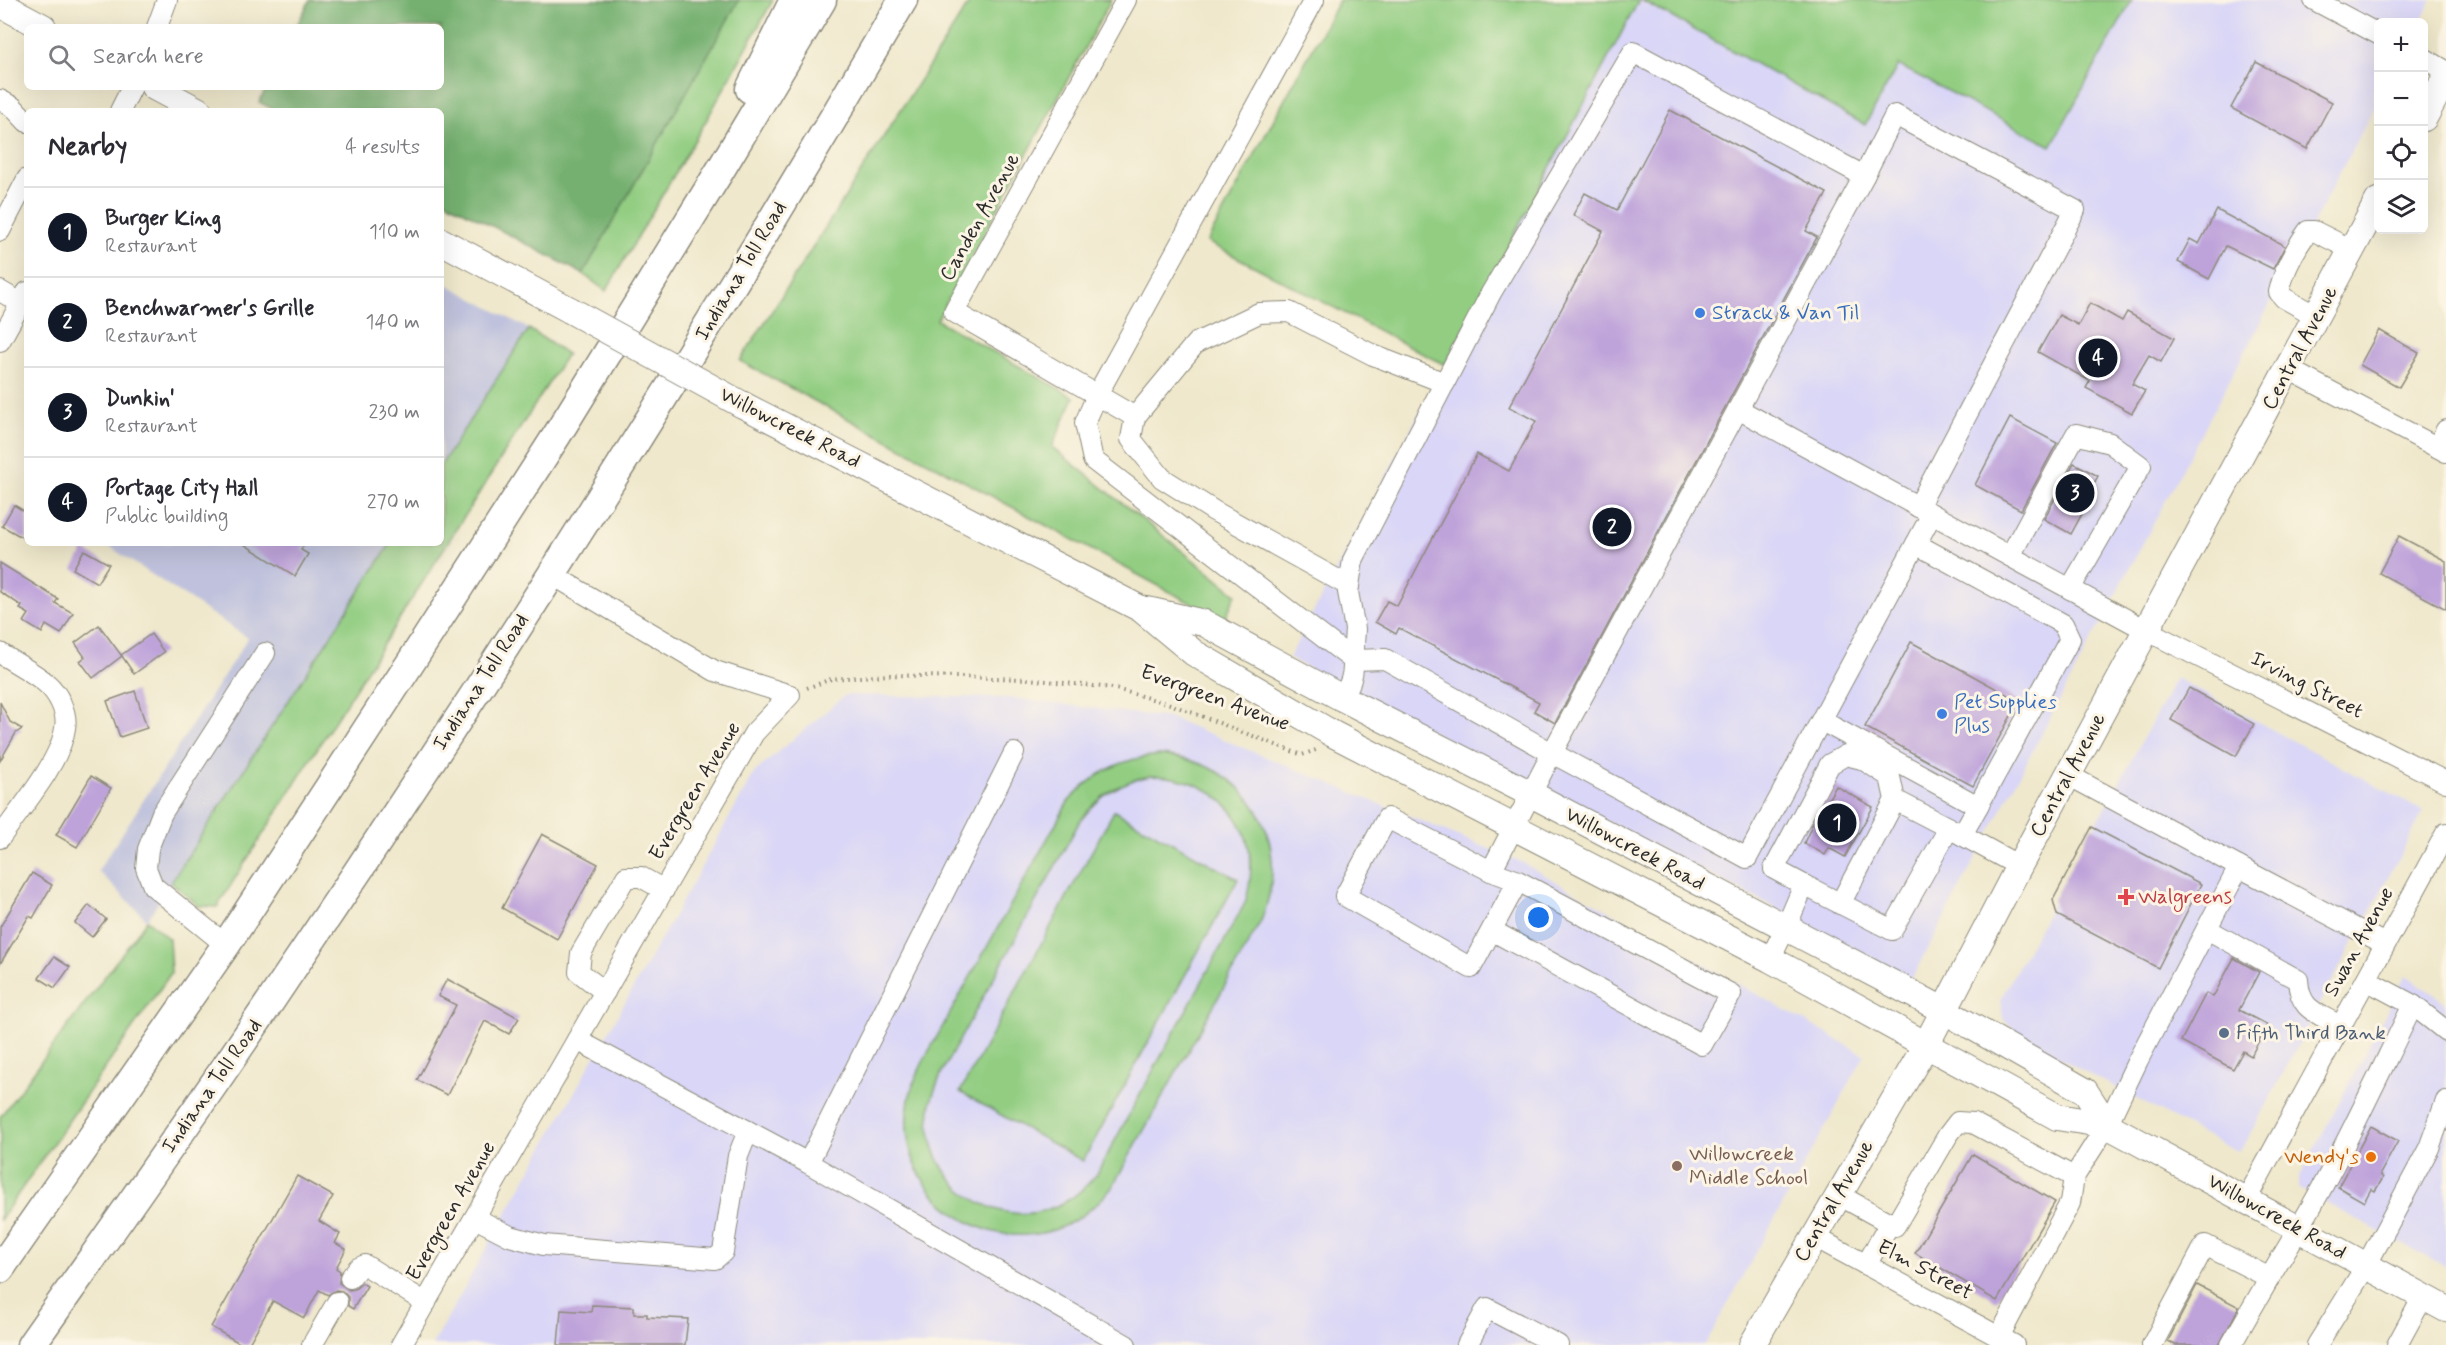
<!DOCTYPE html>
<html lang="en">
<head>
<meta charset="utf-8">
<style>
	body { margin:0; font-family:Mynerve,sans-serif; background:#f2f2f3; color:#2b2b33 }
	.controls { position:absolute; right:18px; top:18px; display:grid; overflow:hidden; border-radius:9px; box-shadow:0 6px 24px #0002 }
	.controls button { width:54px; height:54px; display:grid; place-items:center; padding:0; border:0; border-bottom:2px solid #e1e1e2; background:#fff; color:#2b2b33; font:30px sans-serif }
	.you { position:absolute; left:1539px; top:918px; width:21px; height:21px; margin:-15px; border:4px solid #fff; border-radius:50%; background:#1a73e8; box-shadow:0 0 0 9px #1a73e833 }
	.badge { display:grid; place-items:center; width:39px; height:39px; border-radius:50%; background:#111827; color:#fff; font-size:20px; font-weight:700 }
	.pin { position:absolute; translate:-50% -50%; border:3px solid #fff; box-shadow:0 2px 6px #0006 }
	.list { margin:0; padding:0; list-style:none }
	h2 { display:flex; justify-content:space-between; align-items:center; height:78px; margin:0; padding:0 24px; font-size:26px }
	h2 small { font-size:20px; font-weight:400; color:#7c7c81 }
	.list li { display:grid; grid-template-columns:39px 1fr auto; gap:18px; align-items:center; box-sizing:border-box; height:90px; padding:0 24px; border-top:2px solid #e1e1e2 }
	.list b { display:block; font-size:22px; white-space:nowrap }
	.list p { margin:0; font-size:20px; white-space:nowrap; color:#7c7c81 }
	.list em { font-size:20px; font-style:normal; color:#7c7c81 }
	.icon { flex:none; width:33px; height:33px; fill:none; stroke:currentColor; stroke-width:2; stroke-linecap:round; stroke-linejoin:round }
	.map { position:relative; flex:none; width:2446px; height:1345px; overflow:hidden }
	.search { position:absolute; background:#fff; box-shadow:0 6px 24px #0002; left:24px; top:24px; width:420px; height:66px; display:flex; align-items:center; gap:15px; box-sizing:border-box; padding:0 21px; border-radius:9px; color:#7c7c81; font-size:22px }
	.panel { position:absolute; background:#fff; box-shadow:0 6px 24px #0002; left:24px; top:108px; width:420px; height:438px; border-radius:9px }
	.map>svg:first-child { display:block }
	.built { fill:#d9d6f7 }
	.industrial { fill:#c0c2dd }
	.green { fill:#92cd82; stroke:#5e7c56; stroke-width:1.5; fill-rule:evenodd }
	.forest { fill:#75b070; stroke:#506e4e; stroke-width:1.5 }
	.building { fill:#bea3da }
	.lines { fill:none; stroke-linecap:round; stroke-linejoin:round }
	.minor-casing { stroke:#8d8a7c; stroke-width:22 }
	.major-casing { stroke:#8d8a7c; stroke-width:28 }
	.highway-casing { stroke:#8d8a7c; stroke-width:31 }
	.path { stroke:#8d8a7c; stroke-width:4; stroke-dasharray:1.5 4.5; stroke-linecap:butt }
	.minor { stroke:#fff; stroke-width:20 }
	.major { stroke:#fff; stroke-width:26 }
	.highway { stroke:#fff; stroke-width:28 }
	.major-bridge-casing { stroke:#8d8a7c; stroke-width:28; stroke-linecap:butt }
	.major-bridge { stroke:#fff; stroke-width:26 }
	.shop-dot { fill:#3f7fe0; stroke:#fcf5e5; stroke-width:2 }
	.health-dot { fill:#e0444e; stroke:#fcf5e5; stroke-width:2 }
	.service-dot { fill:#5c6f8a; stroke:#fcf5e5; stroke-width:2 }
	.food-dot { fill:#e8710a; stroke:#fcf5e5; stroke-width:2 }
	.education-dot { fill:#8d6e63; stroke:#fcf5e5; stroke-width:2 }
	.labels { text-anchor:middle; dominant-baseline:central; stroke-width:6; stroke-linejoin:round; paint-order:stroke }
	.street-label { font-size:21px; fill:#2b2b2b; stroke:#fcf5e5 }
	.shop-label { font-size:21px; fill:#366cbe; stroke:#fcf5e5; text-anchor:start }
	.health-label { font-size:21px; fill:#be3a42; stroke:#fcf5e5; text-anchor:start }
	.service-label { font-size:21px; fill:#4e5e75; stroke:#fcf5e5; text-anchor:start }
	.education-label { font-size:21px; fill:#785e54; stroke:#fcf5e5; text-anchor:start }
	.food-label { font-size:21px; fill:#c56008; stroke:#fcf5e5; text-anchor:end }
</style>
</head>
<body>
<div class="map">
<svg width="2446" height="1345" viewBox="0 0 2446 1345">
	<rect width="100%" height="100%" fill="#fcf5e5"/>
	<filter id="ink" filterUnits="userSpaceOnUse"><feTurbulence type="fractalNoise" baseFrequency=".0167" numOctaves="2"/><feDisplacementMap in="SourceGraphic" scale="12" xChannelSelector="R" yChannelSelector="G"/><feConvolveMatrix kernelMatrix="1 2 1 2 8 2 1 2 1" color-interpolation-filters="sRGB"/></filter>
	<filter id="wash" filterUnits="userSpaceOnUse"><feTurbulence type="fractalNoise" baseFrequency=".008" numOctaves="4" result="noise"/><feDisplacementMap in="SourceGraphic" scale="24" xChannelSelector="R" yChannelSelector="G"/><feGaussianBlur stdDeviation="1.35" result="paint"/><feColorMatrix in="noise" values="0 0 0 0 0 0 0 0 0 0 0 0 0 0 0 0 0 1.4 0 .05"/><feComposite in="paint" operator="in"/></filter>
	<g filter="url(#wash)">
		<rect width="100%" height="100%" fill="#efe8cc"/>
		<g class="built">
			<path d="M 1639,0 L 1865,125 L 1897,65 L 2050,146 L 2132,0 L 2432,0 L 2420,22 L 2378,22 L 2378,101 L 1912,978 L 1289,658 Z"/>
			<path d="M 2176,678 L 2424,811 L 2244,1146 L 2237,1152 L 2020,1037 L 2003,1019 L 2000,1000 Z"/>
			<path d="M 845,695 L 1011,698 L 1171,718 L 1521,862 L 1865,1055 L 1705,1345 L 432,1345 L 755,772 Z"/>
			<path d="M 2406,975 L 2446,1003 L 2446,1267 L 2298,1188 L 2299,1178 Z"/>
		</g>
		<g class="industrial">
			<path d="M 441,281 L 529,329 L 441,465 Z"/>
			<path d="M 104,543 L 391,543 L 147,920 L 98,871 L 248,638 Z"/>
		</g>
		<g class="green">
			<path d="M 739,0 L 773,0 L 706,121 L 606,291 L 583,274 Z"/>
			<path d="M 971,0 L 1111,0 L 937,320 L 1074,397 L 1052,447 L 1236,594 L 1224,621 L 740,361 Z"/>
			<path d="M 1339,0 L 1639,0 L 1445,365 L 1207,242 Z"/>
			<path d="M 1641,0 L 2132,0 L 2051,146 L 1898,65 L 1865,125 Z"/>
			<path d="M 529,329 L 567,354 L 217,907 L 199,906 L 171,882 L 391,543 L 441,543 L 441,465 Z"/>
			<path d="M 1160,755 C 1249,762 1295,838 1261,921 L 1111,1189 C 1093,1209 1074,1225 1047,1232 C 971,1251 896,1184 908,1106 C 910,1089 917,1074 925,1058 L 1068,802 C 1093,773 1122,758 1160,755 ZM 1151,776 C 1223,776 1267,833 1245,903 L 1096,1175 C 1087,1185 1078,1195 1065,1202 C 1000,1239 921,1181 930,1109 C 931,1095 938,1082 943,1070 L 1080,821 C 1099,796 1120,781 1151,776 Z"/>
			<path d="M 1114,811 L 1238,879 L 1083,1161 L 960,1092 Z"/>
			<path d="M 147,920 L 169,939 L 171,973 L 0,1220 L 0,1117 Z"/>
		</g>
		<path class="forest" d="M 310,0 L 739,0 L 583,274 L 441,199 L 441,111 L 276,111 L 259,102 L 267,87 L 441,87 L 441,27 L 296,27 Z"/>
		<g id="blocks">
			<g class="building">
				<path d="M 2256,62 L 2332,102 L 2307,149 L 2231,108 Z"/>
				<path d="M 1670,110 L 1827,193 L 1806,231 L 1817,237 L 1555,723 L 1534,711 L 1539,702 L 1399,628 L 1396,634 L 1375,622 L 1387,601 L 1397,606 L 1477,454 L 1509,471 L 1536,421 L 1509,407 L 1603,231 L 1573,215 L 1585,193 L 1617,210 Z"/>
				<path d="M 2217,210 L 2285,246 L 2273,269 L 2226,246 L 2209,279 L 2178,262 L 2190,239 L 2199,244 Z"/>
				<path d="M 2090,303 L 2122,321 L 2127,312 L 2174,338 L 2161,362 L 2149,355 L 2132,384 L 2145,391 L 2132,413 L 2086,388 L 2090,381 L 2038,352 L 2059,315 L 2078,325 Z"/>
				<path d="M 2379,330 L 2419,353 L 2399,387 L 2360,365 Z"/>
				<path d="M 2010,418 L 2057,443 L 2021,510 L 1975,485 Z"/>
				<path d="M 2074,463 L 2098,476 L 2079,510 L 2083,512 L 2071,534 L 2044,519 Z"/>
				<path d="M 14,505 L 27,513 L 27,540 L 2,526 Z"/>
				<path d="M 2399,536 L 2446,561 L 2446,609 L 2379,573 Z"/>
				<path d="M 242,543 L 305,543 L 301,550 L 308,554 L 295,576 Z"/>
				<path d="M 84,550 L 109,564 L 97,583 L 73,569 Z"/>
				<path d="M 0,563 L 58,599 L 55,603 L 73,613 L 61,634 L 46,625 L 42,633 L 24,622 L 29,614 L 20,609 L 22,606 L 0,592 Z"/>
				<path d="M 99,625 L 121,655 L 151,634 L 164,652 L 134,674 L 122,656 L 93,678 L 80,661 L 85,657 L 75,643 Z"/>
				<path d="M 1911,642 L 2019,701 L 1973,786 L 1865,727 Z"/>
				<path d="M 2189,688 L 2254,724 L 2236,756 L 2171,720 Z"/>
				<path d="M 135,691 L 147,728 L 120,737 L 107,701 Z"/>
				<path d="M 0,702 L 10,722 L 22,729 L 16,733 L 0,761 Z"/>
				<path d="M 91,776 L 111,788 L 77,847 L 56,835 Z"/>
				<path d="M 1836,786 L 1873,807 L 1845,857 L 1829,848 L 1825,855 L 1804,843 L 1816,816 L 1818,817 Z"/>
				<path d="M 2092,827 L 2201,884 L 2158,968 L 2057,915 L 2053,900 Z"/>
				<path d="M 542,834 L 598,864 L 557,939 L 502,908 Z"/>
				<path d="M 32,873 L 52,885 L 33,918 L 29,916 L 0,964 L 0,927 Z"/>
				<path d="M 89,905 L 106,919 L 92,937 L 75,923 Z"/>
				<path d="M 54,957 L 70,967 L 55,988 L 39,978 Z"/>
				<path d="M 2234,958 L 2259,972 L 2239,1010 L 2267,1025 L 2251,1056 L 2243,1051 L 2233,1069 L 2181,1041 L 2206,993 L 2213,997 Z"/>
				<path d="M 447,979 L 519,1018 L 509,1034 L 485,1021 L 447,1095 L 417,1080 L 456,1005 L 438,996 Z"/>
				<path d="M 2371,1126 L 2398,1141 L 2380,1174 L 2383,1178 L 2375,1191 L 2371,1189 L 2364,1202 L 2338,1187 Z"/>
				<path d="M 1973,1154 L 2055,1202 L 1997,1301 L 1915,1253 Z"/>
				<path d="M 297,1176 L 333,1196 L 319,1221 L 340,1234 L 335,1243 L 346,1249 L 336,1268 L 340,1271 L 339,1283 L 349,1290 L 355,1289 L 362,1283 L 367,1286 L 353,1309 L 348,1306 L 348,1297 L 342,1291 L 336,1290 L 328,1295 L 319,1290 L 304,1318 L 273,1301 L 248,1345 L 243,1345 L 211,1327 Z"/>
				<path d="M 2197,1285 L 2239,1307 L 2219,1345 L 2175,1345 L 2168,1341 Z"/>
				<path d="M 592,1305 L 634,1307 L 634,1314 L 647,1314 L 647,1317 L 688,1319 L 685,1345 L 558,1345 L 561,1310 L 591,1312 Z"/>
			</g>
		</g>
	</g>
	<g filter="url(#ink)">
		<use href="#blocks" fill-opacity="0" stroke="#8d8a7c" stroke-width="1.5"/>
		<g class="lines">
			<g class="minor-casing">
				<g id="minor">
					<path d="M 1126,0 L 954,312 L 1135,417 L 1131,439 L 1162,478 L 1214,511 L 1349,586"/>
					<path d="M 1314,0 L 1097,395 L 1085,423 L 1093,460 L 1353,660 C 1354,675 1350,685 1342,698"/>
					<path d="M 2314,0 L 2378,34"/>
					<path d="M 157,27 L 167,0"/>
					<path d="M 2424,58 L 2446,71"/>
					<path d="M 0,100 L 13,107 L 27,122"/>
					<path d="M 120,111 L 132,87"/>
					<path d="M 0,231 L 27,179"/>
					<path d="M 0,291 L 21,303"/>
					<path d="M 2316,316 L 2284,298 L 2279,292 C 2284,270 2295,249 2308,231 L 2314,231 L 2352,250"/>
					<path d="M 0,341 L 27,292"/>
					<path d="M 2288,369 L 2446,452"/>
					<path d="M 1738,409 L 2146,630 L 2446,782"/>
					<path d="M 1135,417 L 1196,343 L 1259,313 L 1289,312 L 1373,355 L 1445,383"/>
					<path d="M 2437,447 L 2446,430"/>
					<path d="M 1918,507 L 2075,210 L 1895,115 L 1864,176 L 1633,52 L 1491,293 L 1353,560 L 1348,592 L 1355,629 L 1353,660 L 1385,659 L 1552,753 L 1747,858 L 1932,514"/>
					<path d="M 1916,544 L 2063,624 L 2070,639 L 1962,835"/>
					<path d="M 2010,556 L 2076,434 L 2110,443 L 2141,466 L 2070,589"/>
					<path d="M 0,653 C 15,663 33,672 46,683 C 58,693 68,713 65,728 C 61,762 19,810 0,838"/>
					<path d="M 1822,721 L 1978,806"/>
					<path d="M 1895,800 L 1949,828"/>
					<path d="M 2239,867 L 2385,944"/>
					<path d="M 1491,871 L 1552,753 L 1864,176"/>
					<path d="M 1804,885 L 1774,869 L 1830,764 L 1846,755 L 1862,759 L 1890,777 L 1895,800 L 1840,904"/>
					<path d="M 2207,929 L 2298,980 C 2300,1011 2316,1012 2340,1026"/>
					<path d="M 1493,931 L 1702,1045 L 1731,994 L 1518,881 L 1491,871 L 1387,818 L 1345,896 L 1471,968 L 1518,881"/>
					<path d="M 226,945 L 153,886 L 146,868 L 148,849 L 162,813 L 265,653"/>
					<path d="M 1770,959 L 1786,927 L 1804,885 L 1892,930 L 1949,828 L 2019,866"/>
					<path d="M 2366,980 L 2413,1005 L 2446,1031"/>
					<path d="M 605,992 L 579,972 L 581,953 L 626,877 L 641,877 L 664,890"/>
					<path d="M 577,1040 L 808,1163 L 1126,1345"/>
					<path d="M 808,1163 L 1014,753"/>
					<path d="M 1837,1194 L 1895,1226 L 1948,1135 L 1958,1122 L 1973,1123 L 2074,1177 L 2107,1125 L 2138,1060 L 2239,867 L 2068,775"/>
					<path d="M 2246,1200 L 2446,833"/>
					<path d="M 475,1218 L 510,1236 L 544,1245 L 715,1259 L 723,1252 L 738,1156 L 748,1131"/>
					<path d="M 1813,1236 L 2014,1345"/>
					<path d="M 1866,1265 L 1890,1223"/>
					<path d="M 350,1278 L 358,1268 L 365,1265 L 426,1303"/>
					<path d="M 1999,1337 L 2070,1203 L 2074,1177"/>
					<path d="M 312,1345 L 337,1302"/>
					<path d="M 401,1345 L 754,733 L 790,695 L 715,671 L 551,574"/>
					<path d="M 1467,1345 L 1487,1308 L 1558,1345"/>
					<path d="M 2152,1345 L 2205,1245 L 2268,1277"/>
					<path d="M 2231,1345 C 2253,1306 2275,1268 2298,1230 C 2341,1157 2376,1080 2413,1005"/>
					<path d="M 2317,1345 L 2366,1266 L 2429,1148 L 2446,1101"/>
					<path d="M 2397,1345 L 2423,1297"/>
				</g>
			</g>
			<g class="major-casing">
				<g id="major">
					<path d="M 0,4 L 43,27"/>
					<path d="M 154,87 L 199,111"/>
					<path d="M 2424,118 L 2446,77"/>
					<path d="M 441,241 L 570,310"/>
					<path d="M 741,404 L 1141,609 L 1194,653 L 1333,734 L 1770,959 L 2057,1117 L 2107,1125 L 2446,1309"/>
					<path d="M 1147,610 L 1204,623 L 1342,698 L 1531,794 L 1945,1011 L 2085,1091 L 2107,1125"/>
					<path d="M 1752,1345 L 1926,1045 L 2019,866 L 2378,201"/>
				</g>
			</g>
			<g class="highway-casing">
				<g id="highway">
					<path d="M 750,89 L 794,0"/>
					<path d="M 0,1269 L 226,945 L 411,662 L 557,435 L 721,169 L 822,0"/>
					<path d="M 31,1345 C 116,1224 202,1104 284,981 C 501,661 708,334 903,0"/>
				</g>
			</g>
			<path class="path" d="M 807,688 L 831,679 L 890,675 L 1028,679 L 1112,688 L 1170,704 L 1302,755 L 1316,750"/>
			<use href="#minor" class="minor"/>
			<use href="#major" class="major"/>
			<use href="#highway" class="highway"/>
			<g class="major-bridge-casing">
				<path id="major-bridge" d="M 570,310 L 741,404"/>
			</g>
			<use href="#major-bridge" class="major-bridge"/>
		</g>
	</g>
	<g class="shop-dot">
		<circle cx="1700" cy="313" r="6"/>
		<circle cx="1942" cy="714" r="6"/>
	</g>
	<path class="health-dot" d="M2123 888h6v6h6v6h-6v6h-6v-6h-6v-6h6z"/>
	<circle class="service-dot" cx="2224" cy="1033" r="6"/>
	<circle class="food-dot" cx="2371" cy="1157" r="6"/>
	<circle class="education-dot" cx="1677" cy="1166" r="6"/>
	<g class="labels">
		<g class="street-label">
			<text transform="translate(980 217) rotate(-61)">Canden Avenue</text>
			<text transform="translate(741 271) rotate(-59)">Indiana Toll Road</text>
			<text transform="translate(2300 348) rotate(-62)">Central Avenue</text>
			<text transform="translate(790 428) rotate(27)">Willowcreek Road</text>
			<text transform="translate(481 682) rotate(-57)">Indiana Toll Road</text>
			<text transform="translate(2307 685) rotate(27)">Irving Street</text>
			<text transform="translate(1215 698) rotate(20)">Evergreen Avenue</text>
			<text transform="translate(2068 775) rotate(-62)">Central Avenue</text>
			<text transform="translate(695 791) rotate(-59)">Evergreen Avenue</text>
			<text transform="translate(1635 849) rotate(28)">Willowcreek Road</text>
			<text transform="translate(2359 942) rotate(-61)">Swan Avenue</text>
			<text transform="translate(212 1086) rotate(-55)">Indiana Toll Road</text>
			<text transform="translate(1834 1201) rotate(-60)">Central Avenue</text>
			<text transform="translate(451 1211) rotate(-60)">Evergreen Avenue</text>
			<text transform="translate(2277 1217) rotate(29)">Willowcreek Road</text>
			<text transform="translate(1925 1270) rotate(28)">Elm Street</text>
		</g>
		<g class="shop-label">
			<text x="1712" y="313">Strack &amp; Van Til</text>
			<text x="1954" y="702">Pet Supplies<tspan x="1954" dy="24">Plus</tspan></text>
		</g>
		<g class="health-label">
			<text x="2138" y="897">Walgreens</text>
		</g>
		<g class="service-label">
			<text x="2236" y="1033">Fifth Third Bank</text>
		</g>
		<g class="education-label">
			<text x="1689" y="1154">Willowcreek<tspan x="1689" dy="24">Middle School</tspan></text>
		</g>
		<g class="food-label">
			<text x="2359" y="1157">Wendy's</text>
		</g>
	</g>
</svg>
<div class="controls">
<button>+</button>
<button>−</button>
<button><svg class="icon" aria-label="locate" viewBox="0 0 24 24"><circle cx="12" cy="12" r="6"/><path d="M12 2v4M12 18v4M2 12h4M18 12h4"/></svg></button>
<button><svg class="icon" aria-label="layers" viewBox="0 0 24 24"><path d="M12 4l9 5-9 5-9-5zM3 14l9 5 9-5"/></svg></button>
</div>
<div class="you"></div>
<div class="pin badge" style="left:1837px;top:823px">1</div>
<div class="pin badge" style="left:1612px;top:527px">2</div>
<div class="pin badge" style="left:2075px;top:493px">3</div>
<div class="pin badge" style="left:2098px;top:358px">4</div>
<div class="search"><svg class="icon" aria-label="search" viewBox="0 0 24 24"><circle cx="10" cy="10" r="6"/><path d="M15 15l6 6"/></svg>Search here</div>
<section class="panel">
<h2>Nearby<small>4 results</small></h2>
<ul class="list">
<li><span class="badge">1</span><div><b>Burger King</b><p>Restaurant</p></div><em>110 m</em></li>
<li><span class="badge">2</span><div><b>Benchwarmer's Grille</b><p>Restaurant</p></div><em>140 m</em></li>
<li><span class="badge">3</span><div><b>Dunkin'</b><p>Restaurant</p></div><em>230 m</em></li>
<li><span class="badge">4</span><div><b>Portage City Hall</b><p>Public building</p></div><em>270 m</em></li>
</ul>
</section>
</div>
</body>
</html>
